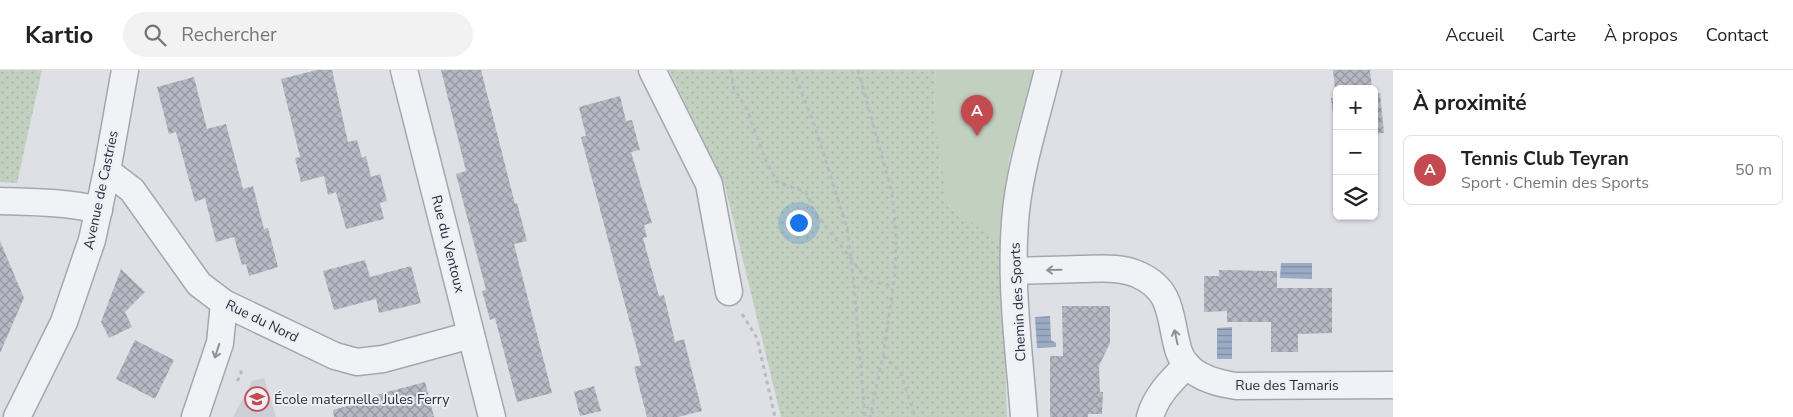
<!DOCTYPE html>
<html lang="fr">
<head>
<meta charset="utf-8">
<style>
	body { margin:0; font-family:"Nunito Sans",sans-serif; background:#f2f2f2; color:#222 }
	.controls { position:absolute; right:15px; top:15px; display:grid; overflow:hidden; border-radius:8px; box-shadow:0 1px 4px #0004 }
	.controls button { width:45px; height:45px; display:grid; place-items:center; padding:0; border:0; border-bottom:1px solid #e0e0e0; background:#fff; color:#222; font:25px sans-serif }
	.you { position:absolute; left:798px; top:152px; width:18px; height:18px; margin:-12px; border:4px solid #fff; border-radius:50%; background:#1a73e8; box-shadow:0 0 0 8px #1a73e833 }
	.badge { display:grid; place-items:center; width:32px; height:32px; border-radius:50%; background:#c34b50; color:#fff; font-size:16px; font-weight:700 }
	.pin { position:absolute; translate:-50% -41px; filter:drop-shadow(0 1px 2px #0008) }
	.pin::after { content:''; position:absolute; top:26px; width:18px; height:15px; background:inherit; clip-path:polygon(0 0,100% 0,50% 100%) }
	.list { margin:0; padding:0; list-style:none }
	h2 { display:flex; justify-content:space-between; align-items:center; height:65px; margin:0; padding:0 20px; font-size:21px }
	h2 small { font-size:16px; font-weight:400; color:#767676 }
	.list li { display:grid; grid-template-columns:32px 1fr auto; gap:15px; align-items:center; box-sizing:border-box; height:70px; margin:0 10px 10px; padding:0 10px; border:1px solid #e0e0e0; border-radius:8px }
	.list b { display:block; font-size:19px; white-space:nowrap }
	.list p { margin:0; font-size:16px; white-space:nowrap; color:#767676 }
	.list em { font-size:16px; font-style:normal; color:#767676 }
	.icon { flex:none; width:28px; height:28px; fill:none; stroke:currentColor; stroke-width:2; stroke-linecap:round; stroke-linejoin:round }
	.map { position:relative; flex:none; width:1393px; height:347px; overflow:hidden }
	header { display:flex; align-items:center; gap:30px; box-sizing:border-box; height:70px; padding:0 25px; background:#fff; border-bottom:1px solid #e0e0e0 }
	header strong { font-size:24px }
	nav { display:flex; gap:28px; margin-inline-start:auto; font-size:18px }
	.search { width:350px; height:45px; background:#f2f2f2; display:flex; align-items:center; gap:12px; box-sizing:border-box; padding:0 18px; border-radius:28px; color:#767676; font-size:19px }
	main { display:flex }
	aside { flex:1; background:#fff }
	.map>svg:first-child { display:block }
	.built { fill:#cccfd8 }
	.park { fill:url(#park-dots) }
	.pitch { fill:#c2d0c0 }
	.water { fill:url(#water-rules) }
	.building { fill:url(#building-cross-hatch) }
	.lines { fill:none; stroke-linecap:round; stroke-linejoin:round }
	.minor-casing { stroke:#a4a7b0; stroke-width:29 }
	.path { stroke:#b8bbc1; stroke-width:3; stroke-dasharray:4 4; stroke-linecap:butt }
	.minor { stroke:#f0f2f5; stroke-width:26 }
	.oneway { stroke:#8c9098 }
	.labels { text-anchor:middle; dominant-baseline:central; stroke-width:4; stroke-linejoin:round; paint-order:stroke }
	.street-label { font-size:14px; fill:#292d3c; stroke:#edeff4 }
	.poi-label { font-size:14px; fill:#292d3c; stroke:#edeff4; text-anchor:start }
</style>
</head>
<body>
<header>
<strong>Kartio</strong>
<div class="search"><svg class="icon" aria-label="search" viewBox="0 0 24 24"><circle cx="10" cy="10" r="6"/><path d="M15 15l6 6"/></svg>Rechercher</div>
<nav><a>Accueil</a><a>Carte</a><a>À propos</a><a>Contact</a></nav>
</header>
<main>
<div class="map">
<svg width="1393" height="347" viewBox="0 0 1393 347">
	<defs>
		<pattern id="park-dots" width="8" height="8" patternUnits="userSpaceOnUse" patternTransform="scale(1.25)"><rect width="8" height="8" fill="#c2d0c0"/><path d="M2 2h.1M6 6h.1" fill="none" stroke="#a7b3a6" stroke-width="1.8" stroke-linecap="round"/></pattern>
		<pattern id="water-rules" width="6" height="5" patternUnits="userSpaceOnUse" patternTransform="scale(1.25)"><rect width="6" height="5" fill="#9babc4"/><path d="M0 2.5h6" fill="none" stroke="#7e8ca0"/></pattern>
		<pattern id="building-cross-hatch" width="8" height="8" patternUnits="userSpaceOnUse" patternTransform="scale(1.25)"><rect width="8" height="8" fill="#b6b9c3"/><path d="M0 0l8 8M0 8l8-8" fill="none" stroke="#9497a0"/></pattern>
	</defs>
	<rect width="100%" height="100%" fill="#dee0e6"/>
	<path class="built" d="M 264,308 L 276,347 L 233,347 L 252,311 Z"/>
	<g class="park">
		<path d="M 0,0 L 42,0 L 17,113 L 0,112 Z"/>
		<path d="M 669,0 L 936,0 L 934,41 L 1001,175 L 1007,347 L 781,347 L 725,116 Z"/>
	</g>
	<path class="pitch" d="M 936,0 L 1034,0 L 1009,90 L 1001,175 L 947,133 L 934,41 Z"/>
	<g class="water">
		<path d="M 1281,193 L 1312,193 L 1312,209 L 1280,208 Z"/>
		<path d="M 1050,246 L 1051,270 L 1056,273 L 1056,277 L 1037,278 L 1035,247 Z"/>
		<path d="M 1232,257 L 1232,289 L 1217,289 L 1217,258 Z"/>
	</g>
	<g class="building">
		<path d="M 317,0 L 332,0 L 348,72 L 357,70 L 362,88 L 366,86 L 371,107 L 380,104 L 387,131 L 380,133 L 384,149 L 346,159 L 336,122 L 328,125 L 324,106 L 301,112 L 295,88 L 300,87 L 281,9 Z"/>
		<path d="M 441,0 L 481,0 L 515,134 L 517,133 L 527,171 L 514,174 L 552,323 L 517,332 L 495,248 L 490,250 L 482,221 L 486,220 L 456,104 L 466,101 Z"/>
		<path d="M 1333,0 L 1370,0 L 1372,19 L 1337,19 L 1336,68 L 1331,28 L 1336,28 Z"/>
		<path d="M 194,7 L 207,59 L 226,54 L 243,119 L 253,116 L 264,159 L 268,158 L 278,197 L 249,206 L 246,194 L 242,195 L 234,167 L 216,172 L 205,128 L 195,132 L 176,62 L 169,64 L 157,17 Z"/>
		<path d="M 1380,23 L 1384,63 L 1374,64 L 1374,24 Z"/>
		<path d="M 620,26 L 626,51 L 632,50 L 640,80 L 631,82 L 652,153 L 644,155 L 647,167 L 643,168 L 659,226 L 664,225 L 675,272 L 684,269 L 702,341 L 678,347 L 647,347 L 634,297 L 641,295 L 581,67 L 586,66 L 579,37 Z"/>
		<path d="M 0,171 L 24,228 L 0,283 Z"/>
		<path d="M 365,190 L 370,207 L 411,196 L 421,233 L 379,243 L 376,229 L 334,240 L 323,201 Z"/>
		<path d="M 121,199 L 145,222 L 125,242 L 132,257 L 109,268 L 101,252 Z"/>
		<path d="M 1219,200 L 1277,201 L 1277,218 L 1332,218 L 1332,263 L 1298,264 L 1298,282 L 1271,282 L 1271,252 L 1227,252 L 1227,241 L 1204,242 L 1204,206 L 1219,206 Z"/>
		<path d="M 1062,236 L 1110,236 L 1110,273 L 1099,296 L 1100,322 L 1103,322 L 1102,344 L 1088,344 L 1088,347 L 1050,347 L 1050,286 L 1063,286 Z"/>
		<path d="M 135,270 L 174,290 L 155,329 L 116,309 Z"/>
		<path d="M 425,312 L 434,347 L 334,347 L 333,340 L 373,329 L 372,326 Z"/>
		<path d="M 594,316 L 601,341 L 580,346 L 574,322 Z"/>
	</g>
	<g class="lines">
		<g class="minor-casing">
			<g id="minor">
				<path d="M 404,0 L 492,347"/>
				<path d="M 652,0 L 709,114 L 729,222"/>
				<path d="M 107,101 L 132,120 L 199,214 L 224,233 L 335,286 L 357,292 L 383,289 L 471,265"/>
				<path d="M 0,131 C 33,132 66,132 99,140"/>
				<path d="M 1014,201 C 1035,200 1057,200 1079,199 C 1099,199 1120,196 1139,205 C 1175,221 1169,251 1179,282 C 1187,305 1215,313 1236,316 L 1393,315"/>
				<path d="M 17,347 L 64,252 L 92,170 L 107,101 L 125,0"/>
				<path d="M 195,347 L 220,273 L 224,233"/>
				<path d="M 1024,347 C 1019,279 1009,209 1016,141 C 1021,94 1037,46 1048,0"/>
				<path d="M 1150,347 C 1156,325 1172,310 1187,295"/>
			</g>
		</g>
		<g class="path">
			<path d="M 731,0 L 734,19 L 746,37 L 766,91 L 777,112 L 806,122 L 814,141 L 868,211 L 893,216"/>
			<path d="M 793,0 L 814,54 L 847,158 L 854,214 L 865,347"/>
			<path d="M 858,0 L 892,123 L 896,164 L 895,203 L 883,286 L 870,347"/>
			<path d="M 742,244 L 757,268 L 775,347"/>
			<path d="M 883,286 L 900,301 L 915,347"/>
			<path d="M 237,311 L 241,305 L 241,298"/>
		</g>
		<use href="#minor" class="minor"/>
	</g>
	<defs><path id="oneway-shaft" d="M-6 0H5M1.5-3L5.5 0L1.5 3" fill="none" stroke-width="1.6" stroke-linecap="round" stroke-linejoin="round" transform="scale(1.25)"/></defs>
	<g class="oneway">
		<use href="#oneway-shaft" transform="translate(1054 200) rotate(179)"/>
		<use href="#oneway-shaft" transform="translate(1176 267) rotate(-102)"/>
		<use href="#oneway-shaft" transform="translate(217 281) rotate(108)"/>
	</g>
	<defs>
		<g id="school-ring" transform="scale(1.25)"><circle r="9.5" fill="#edeff4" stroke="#c34b50" stroke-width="1.5"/><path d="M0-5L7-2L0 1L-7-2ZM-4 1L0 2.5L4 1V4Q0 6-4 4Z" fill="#c34b50"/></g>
	</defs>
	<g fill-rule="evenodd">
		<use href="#school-ring" x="257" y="329"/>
	</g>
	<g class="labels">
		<g class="street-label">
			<text transform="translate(101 120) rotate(-78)">Avenue de Castries</text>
			<text transform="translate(448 174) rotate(76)">Rue du Ventoux</text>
			<text transform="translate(1018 232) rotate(-93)">Chemin des Sports</text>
			<text transform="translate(262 251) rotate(26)">Rue du Nord</text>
			<text x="1287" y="315">Rue des Tamaris</text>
		</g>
		<g class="poi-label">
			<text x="274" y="329">École maternelle Jules Ferry</text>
		</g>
	</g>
</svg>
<div class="controls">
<button>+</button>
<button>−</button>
<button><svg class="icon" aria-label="layers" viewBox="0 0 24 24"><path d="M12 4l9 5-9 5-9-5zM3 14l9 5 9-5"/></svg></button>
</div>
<div class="you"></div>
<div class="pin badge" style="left:977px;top:66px">A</div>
</div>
<aside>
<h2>À proximité<small></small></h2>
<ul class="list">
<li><span class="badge">A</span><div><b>Tennis Club Teyran</b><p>Sport · Chemin des Sports</p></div><em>50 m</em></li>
</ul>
</aside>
</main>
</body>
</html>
